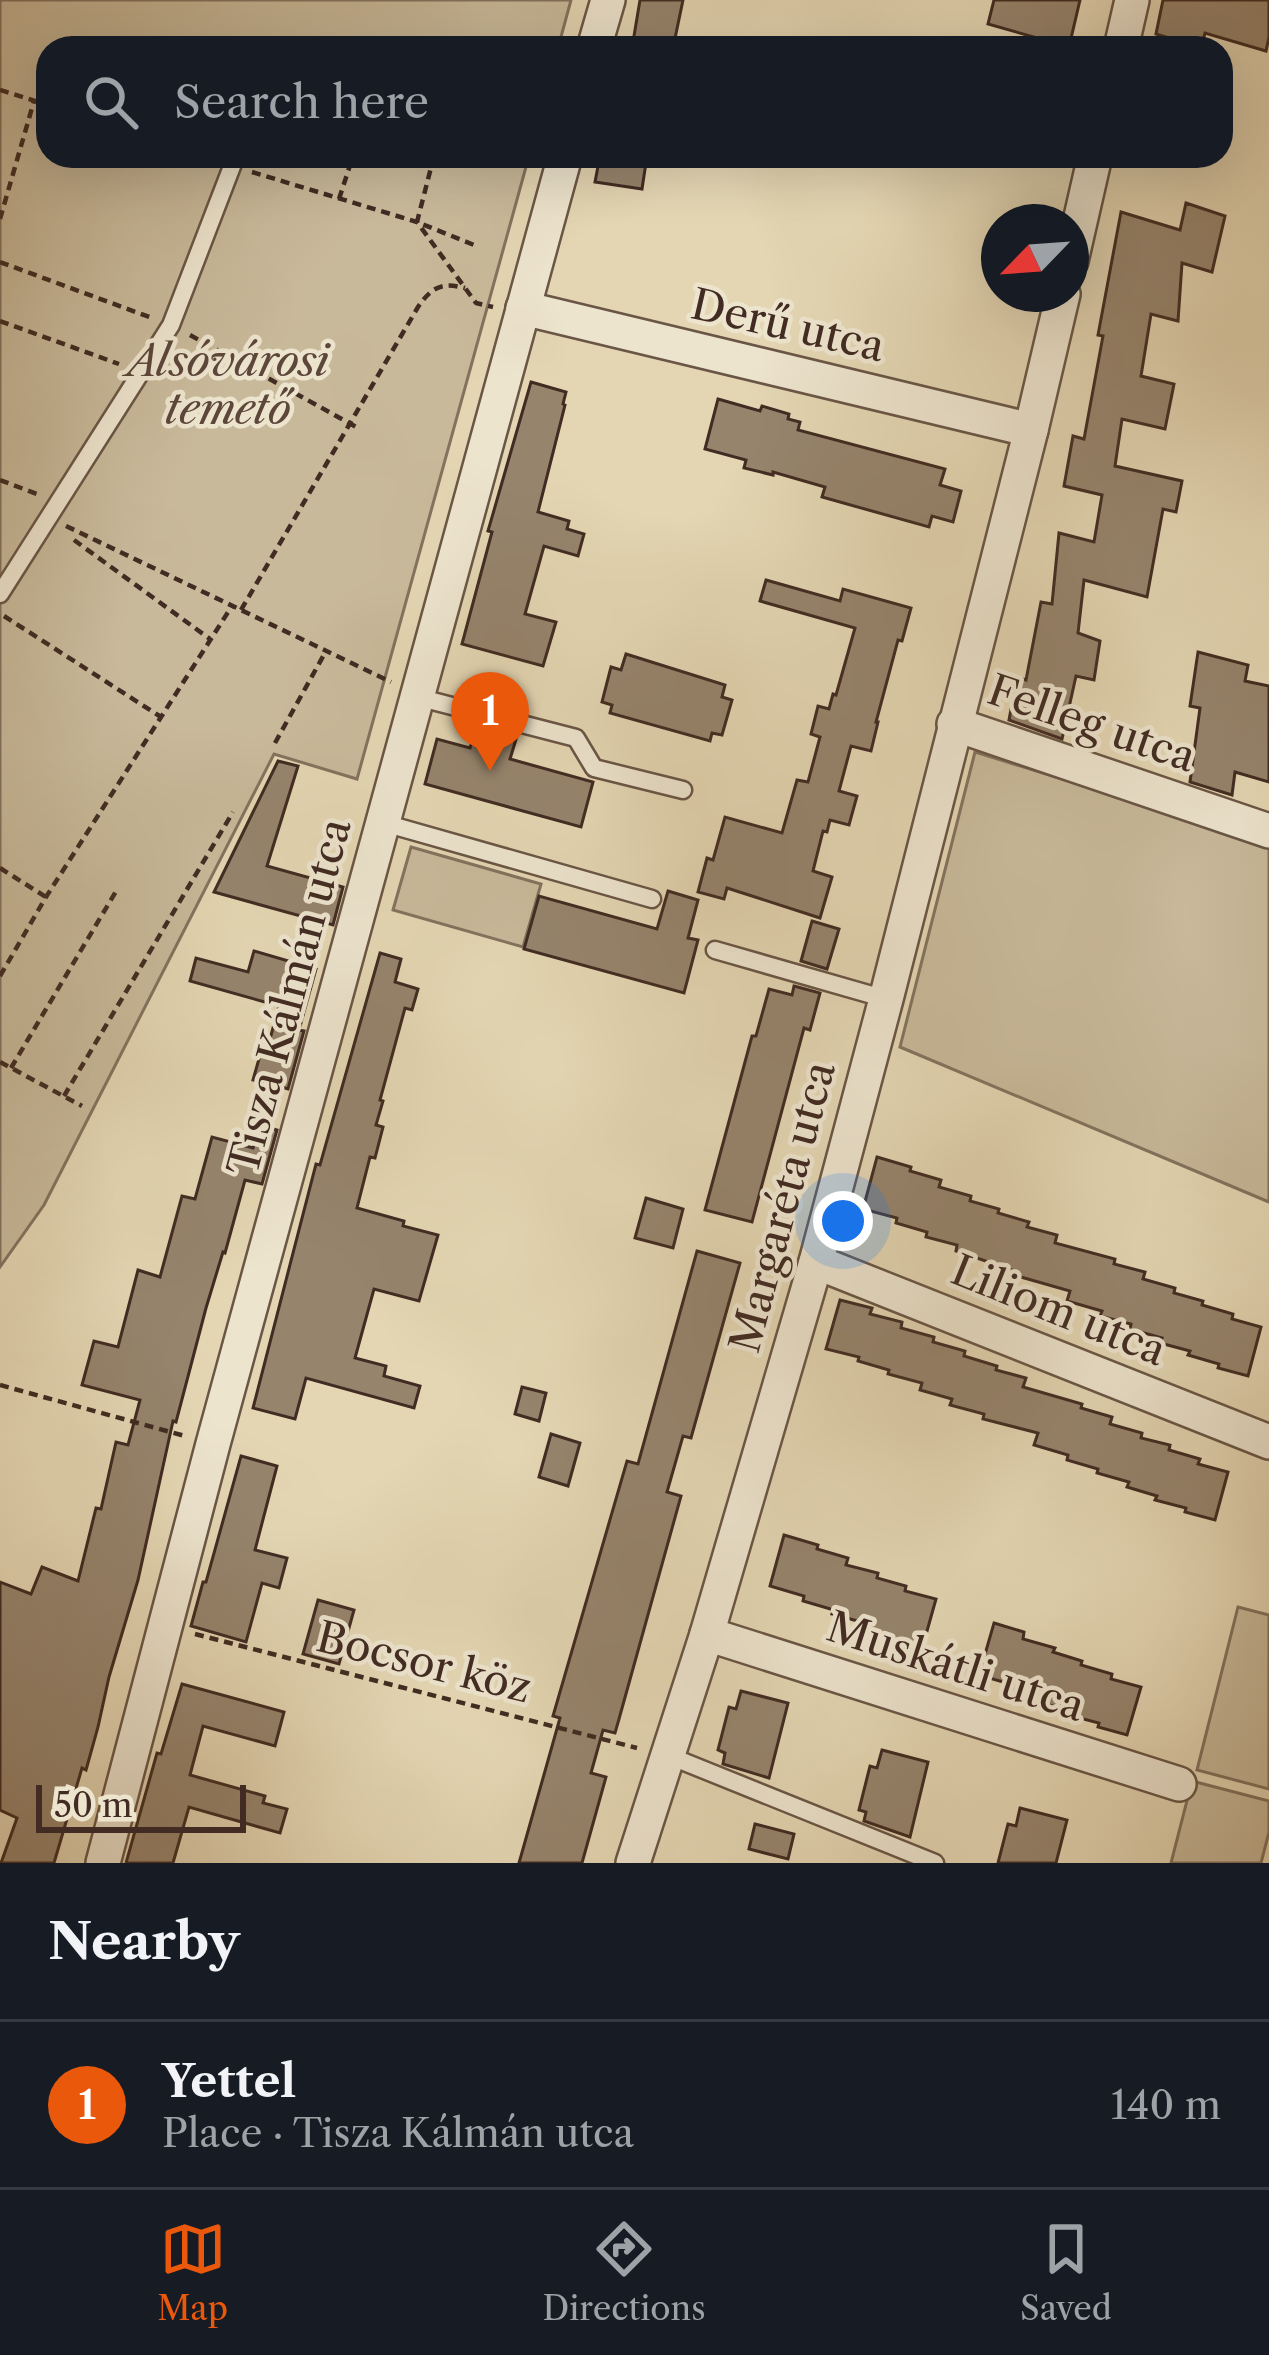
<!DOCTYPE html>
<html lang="en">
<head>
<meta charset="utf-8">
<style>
	body { margin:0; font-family:"Libre Caslon Text",serif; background:#20242c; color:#f1f3f6 }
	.compass { position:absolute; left:981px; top:204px; width:108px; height:108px; border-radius:50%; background:#171b24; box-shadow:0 12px 48px #0002; rotate:245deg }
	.scale { position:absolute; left:36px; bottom:30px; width:210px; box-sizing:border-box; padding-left:12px; border:6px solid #412b22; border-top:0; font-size:33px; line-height:42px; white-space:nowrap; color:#412b22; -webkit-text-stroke:9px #ede4ce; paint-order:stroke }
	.you { position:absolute; left:843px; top:1221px; width:42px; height:42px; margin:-30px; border:9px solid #fff; border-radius:50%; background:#1a73e8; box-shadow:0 0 0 18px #1a73e833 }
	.badge { display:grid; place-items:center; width:78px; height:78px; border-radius:50%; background:#ea580c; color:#fff; font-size:39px; font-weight:700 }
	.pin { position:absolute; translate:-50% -99px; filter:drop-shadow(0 3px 6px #0008) }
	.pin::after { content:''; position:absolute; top:63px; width:42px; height:36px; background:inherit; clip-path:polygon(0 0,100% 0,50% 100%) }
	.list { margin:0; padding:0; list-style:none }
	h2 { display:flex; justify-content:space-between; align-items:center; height:156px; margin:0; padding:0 48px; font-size:51px }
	h2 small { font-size:39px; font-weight:400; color:#9ea1a6 }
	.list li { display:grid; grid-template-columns:78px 1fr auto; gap:36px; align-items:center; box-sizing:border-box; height:168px; padding:0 48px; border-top:3px solid #363941 }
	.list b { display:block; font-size:45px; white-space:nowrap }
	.list p { margin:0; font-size:39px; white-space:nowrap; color:#9ea1a6 }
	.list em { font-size:39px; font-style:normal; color:#9ea1a6 }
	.icon { flex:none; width:66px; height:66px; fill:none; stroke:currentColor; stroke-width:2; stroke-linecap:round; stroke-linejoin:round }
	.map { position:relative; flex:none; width:1269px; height:1863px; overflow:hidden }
	.search { position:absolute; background:#171b24; box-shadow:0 12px 48px #0002; left:36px; right:36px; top:36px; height:132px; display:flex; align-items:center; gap:30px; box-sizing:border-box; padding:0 42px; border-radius:36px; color:#9ea1a6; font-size:45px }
	.sheet { height:324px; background:#171b24 }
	nav { display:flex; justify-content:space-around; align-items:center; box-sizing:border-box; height:168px; border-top:3px solid #363941; background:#171b24; font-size:33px; color:#9ea1a6 }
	nav a { display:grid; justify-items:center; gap:6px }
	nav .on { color:#ea580c }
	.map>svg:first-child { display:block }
	.green { fill:#c8b99a; stroke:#84725e; stroke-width:3 }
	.building { fill:#96846d; stroke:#412b22; stroke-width:3 }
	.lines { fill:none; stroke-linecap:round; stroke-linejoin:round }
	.service-casing { stroke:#6a5646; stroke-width:21 }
	.minor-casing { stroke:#6a5646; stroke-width:38 }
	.path { stroke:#412b22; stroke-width:4.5; stroke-dasharray:9 6; stroke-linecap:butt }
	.service { stroke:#ede4ce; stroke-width:16 }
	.minor { stroke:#ede4ce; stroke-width:33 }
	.labels { text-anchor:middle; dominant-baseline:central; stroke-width:9; stroke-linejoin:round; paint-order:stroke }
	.street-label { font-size:42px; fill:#412b22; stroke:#ede4ce }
	.park-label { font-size:42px; font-style:italic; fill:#5c473a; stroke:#ede4ce }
</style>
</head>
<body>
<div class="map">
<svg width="1269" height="1863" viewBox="0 0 1269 1863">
	<rect width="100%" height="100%" fill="#e4d6b3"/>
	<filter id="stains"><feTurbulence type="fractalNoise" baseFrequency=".00167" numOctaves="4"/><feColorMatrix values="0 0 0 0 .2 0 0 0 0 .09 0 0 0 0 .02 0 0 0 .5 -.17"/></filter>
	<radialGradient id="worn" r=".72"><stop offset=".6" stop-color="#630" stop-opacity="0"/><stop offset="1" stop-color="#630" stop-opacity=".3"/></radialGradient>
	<g class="green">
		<path d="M 0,0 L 571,0 L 558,48 L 48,48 L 48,156 L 529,156 L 357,779 L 274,754 L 44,1205 L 0,1267 Z"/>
		<path d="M 975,752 L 1269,843 L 1269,1202 L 900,1047 Z"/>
		<path d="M 411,847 L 541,884 L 523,947 L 393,910 Z"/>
		<path d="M 1238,1607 L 1269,1615 L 1269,1789 L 1197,1770 Z"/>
		<path d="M 1192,1781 L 1269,1801 L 1269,1832 L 1261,1863 L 1171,1863 Z"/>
	</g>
	<g class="building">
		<path d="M 640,0 L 683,0 L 673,48 L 632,48 Z"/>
		<path d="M 994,0 L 1080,0 L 1069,47 L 988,24 Z"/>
		<path d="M 1163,0 L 1269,0 L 1269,37 L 1266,51 L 1205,33 L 1201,48 L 1156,34 Z"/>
		<path d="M 600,156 L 647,156 L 642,189 L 595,182 Z"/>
		<path d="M 1186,203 L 1225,216 L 1212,272 L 1182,263 L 1178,321 L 1151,314 L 1141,376 L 1174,384 L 1165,429 L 1122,419 L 1115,466 L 1182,481 L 1176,512 L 1163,509 L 1147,597 L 1084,580 L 1078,633 L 1100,641 L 1094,680 L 1076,676 L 1062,739 L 1009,720 L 1017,677 L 1026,680 L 1041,602 L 1052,604 L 1059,533 L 1094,542 L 1102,495 L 1064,486 L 1073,436 L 1084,439 L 1103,336 L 1098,335 L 1121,212 L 1180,230 Z"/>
		<path d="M 531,382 L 566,392 L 563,404 L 565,405 L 538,512 L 569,521 L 567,529 L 584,534 L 578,556 L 544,546 L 525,614 L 556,622 L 543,666 L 462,644 L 492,532 L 488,531 Z"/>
		<path d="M 718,399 L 760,411 L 762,406 L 789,414 L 788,419 L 800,422 L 798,430 L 945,469 L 940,485 L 961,491 L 953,522 L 932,516 L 929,527 L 822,497 L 825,487 L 773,472 L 773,475 L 744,468 L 746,460 L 705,449 Z"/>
		<path d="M 766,580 L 840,601 L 843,589 L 911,608 L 902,641 L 898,640 L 876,722 L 878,722 L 871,751 L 851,746 L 839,791 L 857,796 L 849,825 L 830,820 L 827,832 L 823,831 L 813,871 L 832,877 L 820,918 L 727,888 L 724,899 L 698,892 L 707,858 L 713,860 L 725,817 L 782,833 L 797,780 L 808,782 L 820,737 L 811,734 L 818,706 L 829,709 L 833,694 L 836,695 L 855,628 L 760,601 Z"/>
		<path d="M 1198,652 L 1248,665 L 1245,681 L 1269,686 L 1269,782 L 1235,772 L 1232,795 L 1190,782 L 1200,708 L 1190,706 Z"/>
		<path d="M 626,654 L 725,685 L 722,697 L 732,700 L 722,735 L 712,733 L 710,741 L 610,713 L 612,705 L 602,702 L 611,667 L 621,670 Z"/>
		<path d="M 477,726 L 517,736 L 510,759 L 593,782 L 581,827 L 425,784 L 437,739 L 470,748 Z"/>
		<path d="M 278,761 L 298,766 L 267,866 L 343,887 L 333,925 L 214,892 Z"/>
		<path d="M 668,891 L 698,900 L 688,938 L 698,940 L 684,993 L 524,949 L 539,896 L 657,929 Z"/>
		<path d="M 812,921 L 839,929 L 827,969 L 801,961 Z"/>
		<path d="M 254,951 L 316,969 L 299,1030 L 304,1031 L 288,1089 L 253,1080 L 262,1048 L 267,1050 L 279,1006 L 190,981 L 196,958 L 248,972 Z"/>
		<path d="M 380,953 L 401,959 L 395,982 L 418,989 L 412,1010 L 405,1008 L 380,1100 L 383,1101 L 376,1125 L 383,1127 L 375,1158 L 370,1157 L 357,1208 L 404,1221 L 403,1226 L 438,1235 L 419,1301 L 374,1289 L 355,1358 L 386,1366 L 384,1376 L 420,1386 L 414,1408 L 306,1378 L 295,1419 L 253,1408 L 316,1164 L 320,1165 Z"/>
		<path d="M 794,986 L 820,993 L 810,1030 L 804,1028 L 752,1222 L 705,1210 L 752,1036 L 756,1036 L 769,989 L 792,995 Z"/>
		<path d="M 260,1125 L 277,1130 L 262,1184 L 245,1180 L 225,1253 L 223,1252 L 206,1308 L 176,1422 L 173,1421 L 138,1580 L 109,1677 L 98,1727 L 86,1770 L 82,1768 L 54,1863 L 1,1863 L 17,1818 L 0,1810 L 0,1582 L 31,1594 L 42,1567 L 78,1581 L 96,1508 L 101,1509 L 116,1442 L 128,1445 L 140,1400 L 82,1385 L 94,1341 L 118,1347 L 138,1270 L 160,1277 L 182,1196 L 195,1199 L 212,1137 L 253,1148 Z"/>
		<path d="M 877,1157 L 911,1167 L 910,1171 L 941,1180 L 939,1187 L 971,1196 L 970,1201 L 999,1209 L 998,1213 L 1029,1222 L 1027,1227 L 1057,1235 L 1055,1243 L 1115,1259 L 1114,1264 L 1145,1272 L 1143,1279 L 1175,1288 L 1174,1293 L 1203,1301 L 1202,1305 L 1233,1314 L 1232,1319 L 1261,1327 L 1248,1376 L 1218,1368 L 1219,1364 L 1188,1355 L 1190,1351 L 1160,1343 L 1162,1338 L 1130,1329 L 1131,1324 L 1100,1316 L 1102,1311 L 1067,1301 L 1070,1291 L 1014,1275 L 1015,1271 L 956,1251 L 957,1245 L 926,1237 L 927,1232 L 896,1223 L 897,1218 L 863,1209 Z"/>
		<path d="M 646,1198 L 683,1209 L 673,1248 L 635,1238 Z"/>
		<path d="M 697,1251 L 740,1263 L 691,1438 L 683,1436 L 667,1492 L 681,1496 L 619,1719 L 615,1733 L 603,1730 L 591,1773 L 606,1777 L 582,1863 L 519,1863 L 560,1718 L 553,1716 L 627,1461 L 638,1464 Z"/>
		<path d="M 840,1300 L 872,1308 L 870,1314 L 902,1322 L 901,1328 L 934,1337 L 933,1342 L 965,1351 L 964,1356 L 997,1366 L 996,1370 L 1026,1378 L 1023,1387 L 1082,1404 L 1081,1408 L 1112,1417 L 1110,1424 L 1142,1433 L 1141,1438 L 1170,1445 L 1169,1450 L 1200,1459 L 1198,1464 L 1228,1472 L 1215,1520 L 1185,1512 L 1186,1508 L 1155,1500 L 1157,1496 L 1127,1487 L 1129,1482 L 1097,1473 L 1098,1469 L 1067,1460 L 1068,1455 L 1034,1445 L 1038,1433 L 983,1419 L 984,1414 L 950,1405 L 952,1399 L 920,1390 L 922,1383 L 888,1374 L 889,1370 L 858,1361 L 859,1357 L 826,1349 Z"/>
		<path d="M 522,1387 L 546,1393 L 539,1421 L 515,1414 Z"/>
		<path d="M 551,1434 L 580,1443 L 568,1486 L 539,1477 Z"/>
		<path d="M 241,1456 L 277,1466 L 255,1550 L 287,1558 L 279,1588 L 262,1583 L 246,1642 L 191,1626 L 203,1582 L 206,1582 Z"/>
		<path d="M 784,1535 L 818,1545 L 817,1549 L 848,1558 L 846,1565 L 878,1573 L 877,1578 L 906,1586 L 905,1591 L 936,1599 L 922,1649 L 891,1640 L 892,1636 L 863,1628 L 865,1623 L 832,1614 L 834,1610 L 803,1601 L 804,1596 L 770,1586 Z"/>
		<path d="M 318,1600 L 354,1610 L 339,1664 L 303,1654 Z"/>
		<path d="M 994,1623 L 1024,1632 L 1023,1639 L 1055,1648 L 1053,1652 L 1082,1661 L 1081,1665 L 1112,1674 L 1111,1679 L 1141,1687 L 1127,1735 L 1098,1727 L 1099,1723 L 1068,1715 L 1069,1711 L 1039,1702 L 1041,1697 L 1009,1688 L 1010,1684 L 979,1675 Z"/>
		<path d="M 182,1684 L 284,1712 L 275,1746 L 203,1726 L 190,1775 L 265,1796 L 263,1803 L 287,1809 L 280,1833 L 189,1807 L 173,1863 L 126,1863 L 157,1753 L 161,1754 Z"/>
		<path d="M 741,1691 L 788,1703 L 769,1778 L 723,1764 L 725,1753 L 718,1750 L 729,1707 L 736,1709 Z"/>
		<path d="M 882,1750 L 928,1762 L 910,1837 L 864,1821 L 866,1812 L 859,1810 L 870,1766 L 877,1768 Z"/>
		<path d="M 1020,1808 L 1067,1820 L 1056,1863 L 998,1863 L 1008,1824 L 1016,1826 Z"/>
		<path d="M 755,1824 L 794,1834 L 788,1859 L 749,1849 Z"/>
	</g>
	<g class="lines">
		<g class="service-casing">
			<g id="service">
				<path d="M 0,594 L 171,325 L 236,156"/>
				<path d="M 417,697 L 576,738 L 594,768 L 683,790"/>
				<path d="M 384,823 L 652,899"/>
				<path d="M 715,950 L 886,999"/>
				<path d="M 667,1755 L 935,1863"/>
			</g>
		</g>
		<g class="minor-casing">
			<g id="minor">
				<path d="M 594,48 L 608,0"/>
				<path d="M 1121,48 L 1132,0"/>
				<path d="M 1071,261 L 1095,156"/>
				<path d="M 523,308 L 1031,430"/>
				<path d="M 954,724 L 1269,831"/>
				<path d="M 816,1262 L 1269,1442"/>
				<path d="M 707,1634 L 1179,1784"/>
				<path d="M 103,1863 L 213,1444 L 565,156"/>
				<path d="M 633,1863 L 707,1634 L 816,1262 L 886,999 L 1031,430 L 1063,294"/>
			</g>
		</g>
		<g class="path">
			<path d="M 0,90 L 48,105"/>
			<path d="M 434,156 L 417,222 L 474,245"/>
			<path d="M 252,172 L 417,222 L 476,303 L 493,307"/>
			<path d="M 339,199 L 353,156"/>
			<path d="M 0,219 L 34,101"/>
			<path d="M 0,262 L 152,318"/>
			<path d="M 0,321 L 119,364"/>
			<path d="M 190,335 L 358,428"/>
			<path d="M 0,480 L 37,494"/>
			<path d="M 66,526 L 391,682"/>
			<path d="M 74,540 L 210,639"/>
			<path d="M 241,610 L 418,307 C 432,287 441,282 465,288"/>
			<path d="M 4,616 L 161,717"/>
			<path d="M 275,743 L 326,651"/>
			<path d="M 0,868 L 46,897"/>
			<path d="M 0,976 L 46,897 L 232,606"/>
			<path d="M 0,1062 L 82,1106"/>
			<path d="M 11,1068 L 118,888"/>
			<path d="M 64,1096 L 233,812"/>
			<path d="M 0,1385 L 185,1436"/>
			<path d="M 195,1634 L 637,1748"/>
		</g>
		<use href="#service" class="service"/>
		<use href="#minor" class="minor"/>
	</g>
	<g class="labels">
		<g class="street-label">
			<text transform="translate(788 325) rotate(13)">Derű utca</text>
			<text transform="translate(1092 723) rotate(19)">Felleg utca</text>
			<text transform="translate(289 997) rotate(-75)">Tisza Kálmán utca</text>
			<text transform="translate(782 1207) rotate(-75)">Margaréta utca</text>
			<text transform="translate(1059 1310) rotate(22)">Liliom utca</text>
			<text transform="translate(424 1662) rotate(14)">Bocsor köz</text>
			<text transform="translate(956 1666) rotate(18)">Muskátli utca</text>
		</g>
		<g class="park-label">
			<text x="228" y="361">Alsóvárosi<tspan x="228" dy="48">temető</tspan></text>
		</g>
	</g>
	<rect width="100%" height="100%" filter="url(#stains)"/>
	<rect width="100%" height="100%" fill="url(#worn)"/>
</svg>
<svg class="compass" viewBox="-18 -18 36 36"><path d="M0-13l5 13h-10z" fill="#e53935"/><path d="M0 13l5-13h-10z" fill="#9ea1a6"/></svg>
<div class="scale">50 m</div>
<div class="you"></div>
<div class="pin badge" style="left:490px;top:771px">1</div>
<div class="search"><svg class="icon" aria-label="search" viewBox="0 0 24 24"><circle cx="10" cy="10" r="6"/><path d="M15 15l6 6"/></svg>Search here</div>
</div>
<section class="sheet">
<h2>Nearby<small></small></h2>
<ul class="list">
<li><span class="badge">1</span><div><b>Yettel</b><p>Place · Tisza Kálmán utca</p></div><em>140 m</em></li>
</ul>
</section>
<nav>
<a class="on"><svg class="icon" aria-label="map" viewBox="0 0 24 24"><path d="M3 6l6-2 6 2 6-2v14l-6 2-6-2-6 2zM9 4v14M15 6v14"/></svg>Map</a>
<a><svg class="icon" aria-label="directions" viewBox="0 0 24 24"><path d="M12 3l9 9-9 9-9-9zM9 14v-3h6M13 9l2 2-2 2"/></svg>Directions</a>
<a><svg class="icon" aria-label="saved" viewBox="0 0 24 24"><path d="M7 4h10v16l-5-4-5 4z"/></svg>Saved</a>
</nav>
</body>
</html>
